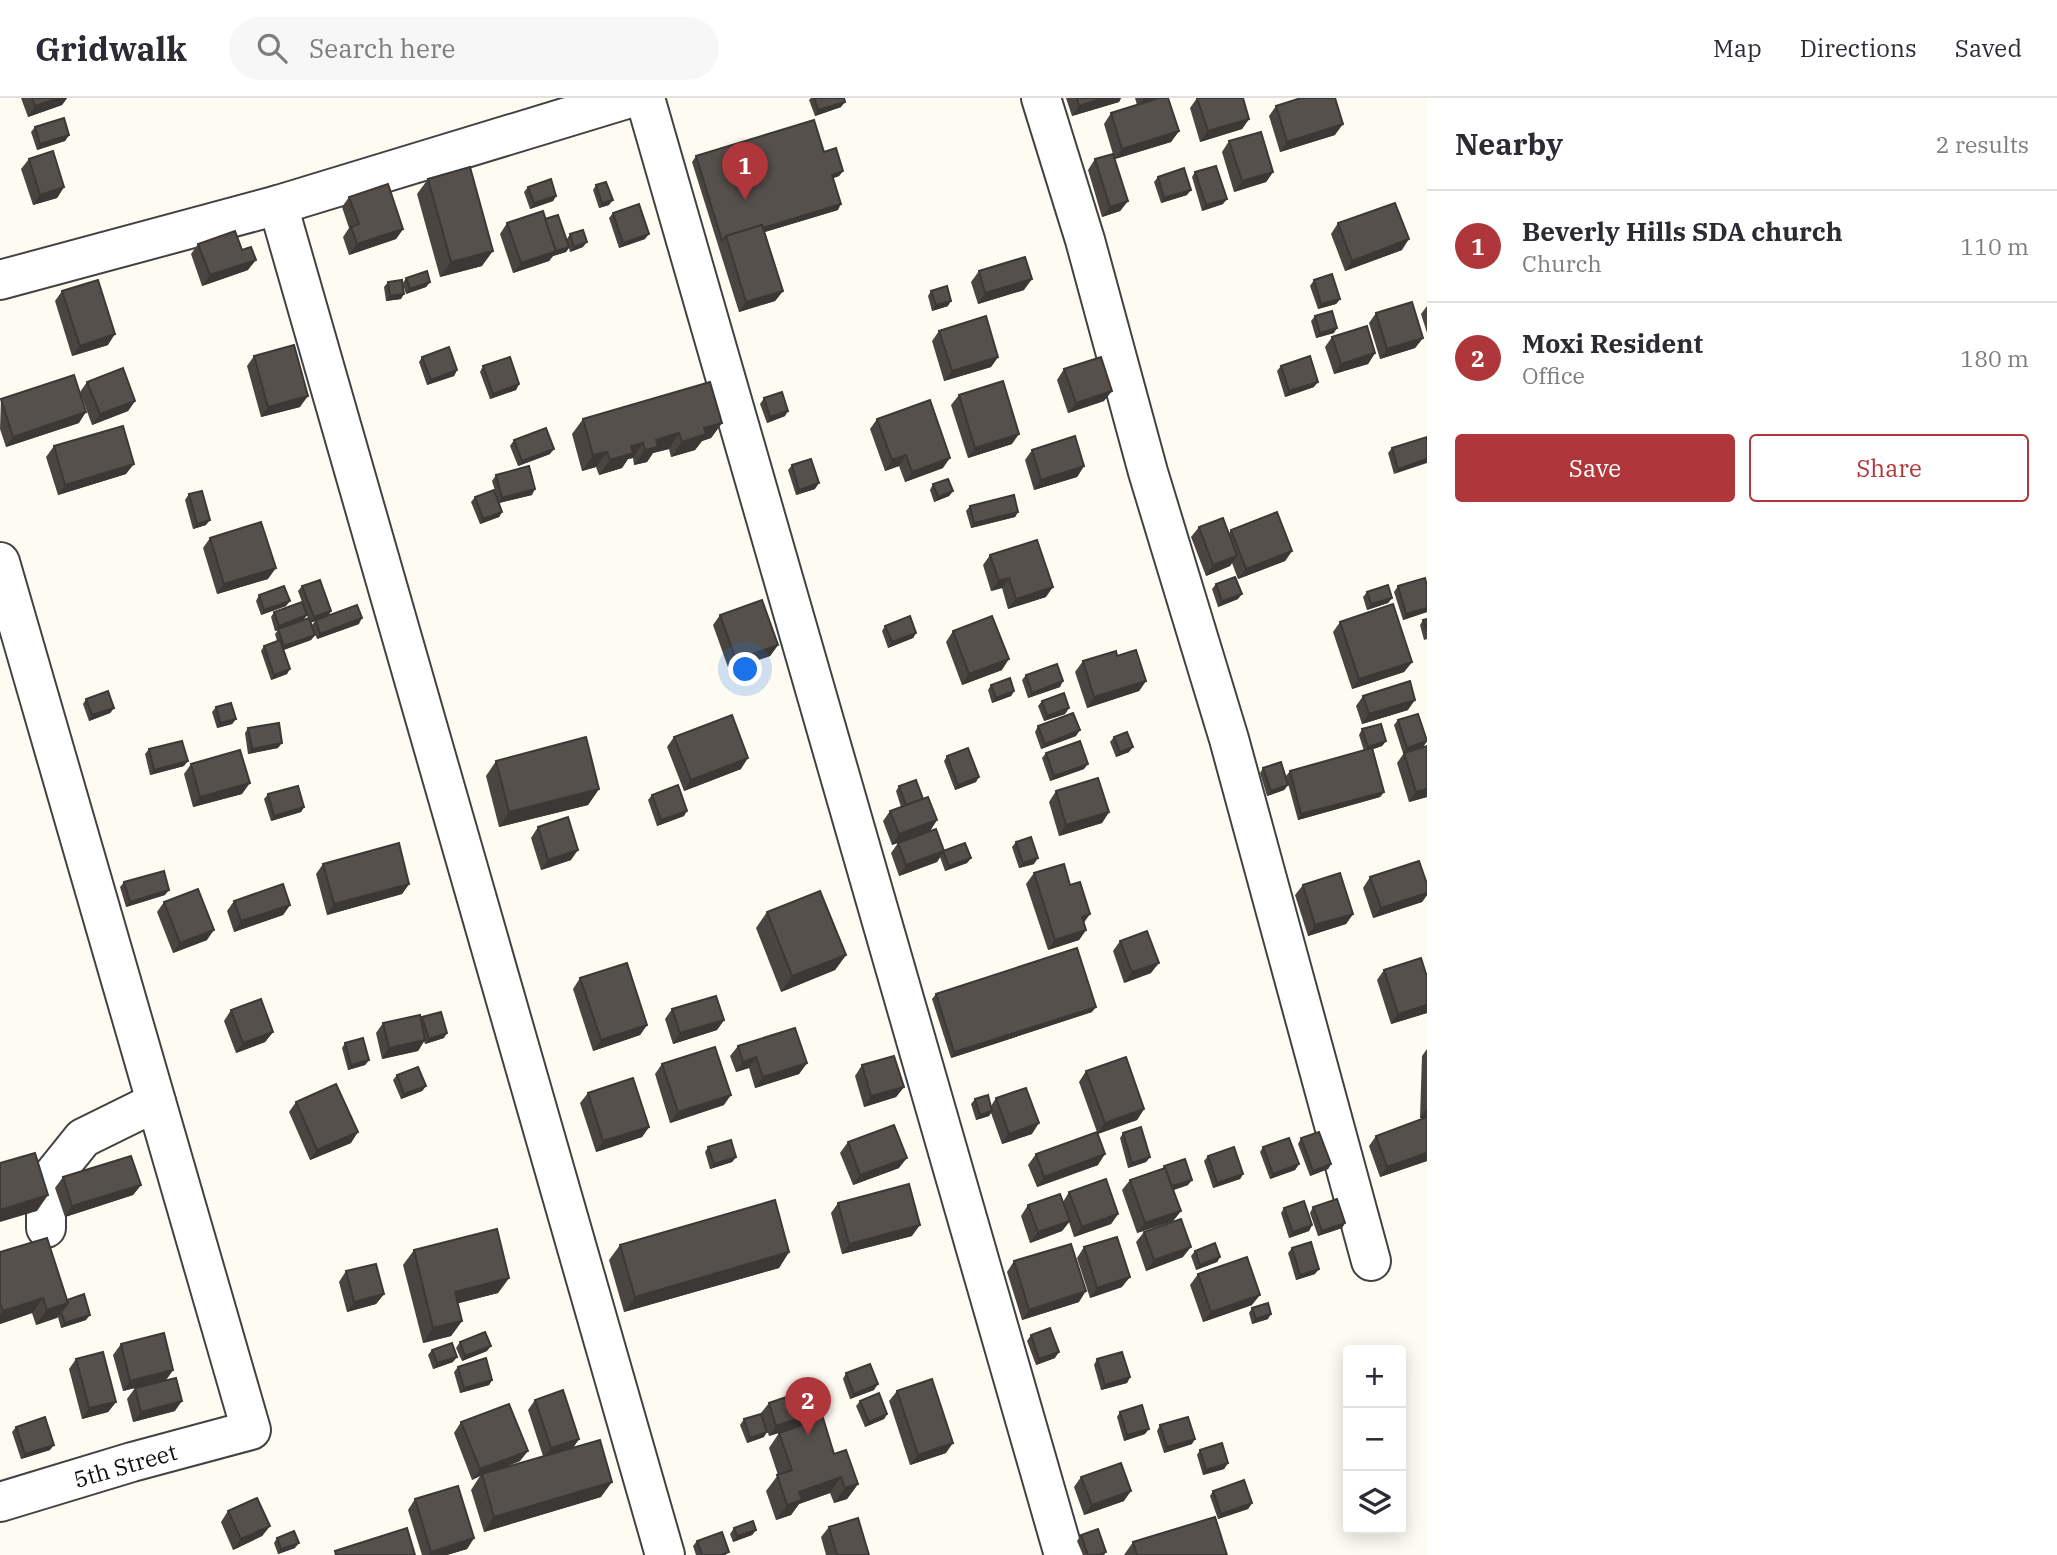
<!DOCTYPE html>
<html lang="en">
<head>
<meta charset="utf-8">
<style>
	body { margin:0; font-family:"IBM Plex Serif",serif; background:#f7f7f7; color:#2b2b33 }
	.controls { position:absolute; right:21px; bottom:21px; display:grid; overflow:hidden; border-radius:7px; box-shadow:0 4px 18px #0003 }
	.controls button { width:63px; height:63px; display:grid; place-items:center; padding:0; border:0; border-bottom:2px solid #e1e1e2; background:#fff; color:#2b2b33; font:35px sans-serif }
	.you { position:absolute; left:746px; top:572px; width:24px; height:24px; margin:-18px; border:5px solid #fff; border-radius:50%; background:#1a73e8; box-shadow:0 0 0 10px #1a73e833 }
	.badge { display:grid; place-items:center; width:46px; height:46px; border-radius:50%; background:#af363a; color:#fff; font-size:23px; font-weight:700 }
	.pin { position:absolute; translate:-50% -58px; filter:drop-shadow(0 2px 4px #0008) }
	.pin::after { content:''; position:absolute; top:37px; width:24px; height:21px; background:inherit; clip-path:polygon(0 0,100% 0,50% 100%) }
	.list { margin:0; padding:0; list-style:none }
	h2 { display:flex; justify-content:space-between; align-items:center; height:91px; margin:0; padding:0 28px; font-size:30px }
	h2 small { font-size:23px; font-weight:400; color:#7c7c81 }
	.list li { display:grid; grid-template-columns:46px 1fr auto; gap:21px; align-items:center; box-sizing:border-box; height:112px; padding:0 28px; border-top:2px solid #e1e1e2 }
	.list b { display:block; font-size:26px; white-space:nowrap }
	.list p { margin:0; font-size:23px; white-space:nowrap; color:#7c7c81 }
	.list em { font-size:23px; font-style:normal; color:#7c7c81 }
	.actions { display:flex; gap:14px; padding:21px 28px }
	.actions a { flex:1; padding:16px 0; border:2px solid #af363a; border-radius:7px; text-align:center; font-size:24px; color:#af363a }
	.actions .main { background:#af363a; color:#fff }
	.icon { flex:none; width:38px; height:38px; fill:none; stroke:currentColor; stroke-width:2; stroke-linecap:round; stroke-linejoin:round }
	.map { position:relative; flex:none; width:1427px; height:1457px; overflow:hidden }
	header { display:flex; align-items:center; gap:42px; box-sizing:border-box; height:98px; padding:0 35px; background:#fff; border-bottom:2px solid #e1e1e2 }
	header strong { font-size:33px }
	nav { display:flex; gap:38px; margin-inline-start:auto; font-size:24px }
	.search { width:490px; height:63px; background:#f7f7f7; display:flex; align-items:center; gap:18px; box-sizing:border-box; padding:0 24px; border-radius:38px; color:#7c7c81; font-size:26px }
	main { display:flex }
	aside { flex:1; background:#fff }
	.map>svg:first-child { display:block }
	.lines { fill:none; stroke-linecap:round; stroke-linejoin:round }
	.minor-casing { stroke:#424242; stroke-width:42 }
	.minor { stroke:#fff; stroke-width:38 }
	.wall { fill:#4a4541; fill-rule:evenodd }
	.shaded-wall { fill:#3c3835 }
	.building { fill:#56504c; stroke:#3c3835; stroke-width:2 }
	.labels { text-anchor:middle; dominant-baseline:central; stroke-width:7; stroke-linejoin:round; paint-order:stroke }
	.street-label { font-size:23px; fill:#0f0f0f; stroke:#fff }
</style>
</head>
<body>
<header>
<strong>Gridwalk</strong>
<div class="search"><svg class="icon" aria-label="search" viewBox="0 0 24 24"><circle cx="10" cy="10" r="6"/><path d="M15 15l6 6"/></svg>Search here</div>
<nav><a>Map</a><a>Directions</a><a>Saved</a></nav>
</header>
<main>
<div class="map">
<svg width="1427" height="1457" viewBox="0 0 1427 1457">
	<rect width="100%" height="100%" fill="#fdfbf2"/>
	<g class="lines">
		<g class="minor-casing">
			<g id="minor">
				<path d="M 645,0 L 1064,1457"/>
				<path d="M 1041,0 L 1085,142 L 1148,374 L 1229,641 L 1371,1163"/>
				<path d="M 278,107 L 665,1457"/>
				<path d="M 0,182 L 278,107 L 630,0"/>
				<path d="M 0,464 L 251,1332 L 132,1364 L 0,1404"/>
				<path d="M 46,1130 L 46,1086 L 83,1040 L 156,1004"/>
			</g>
		</g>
		<use href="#minor" class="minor"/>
	</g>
	<g class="wall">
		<path d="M 21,0 L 67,0 L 62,7 L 28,19 Z"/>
		<path d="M 811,0 L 844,0 L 841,9 L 815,18 L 809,2 Z"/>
		<path d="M 1066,0 L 1121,0 L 1119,4 L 1072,18 Z"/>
		<path d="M 1135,0 L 1168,0 L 1179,33 L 1171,44 L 1115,61 L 1128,103 L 1120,113 L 1102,119 L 1088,72 L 1095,61 L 1113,56 L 1104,26 L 1111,15 L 1137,7 Z"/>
		<path d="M 1197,0 L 1249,21 L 1242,31 L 1200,44 L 1190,10 Z"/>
		<path d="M 1276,8 L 1335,37 L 1280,54 L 1269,18 Z"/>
		<path d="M 35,29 L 69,37 L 65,43 L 37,52 L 31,34 Z"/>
		<path d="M 1229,43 L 1273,74 L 1266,84 L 1234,94 L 1222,54 Z"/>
		<path d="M 824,54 L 843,73 L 839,78 L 833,80 L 838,112 L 765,134 L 783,193 L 775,203 L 739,214 L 692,64 L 696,58 Z"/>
		<path d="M 29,61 L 64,89 L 57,100 L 33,107 L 21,71 Z"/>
		<path d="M 1195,74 L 1223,106 L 1202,113 L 1192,79 Z"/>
		<path d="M 1158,79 L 1187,97 L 1161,105 L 1154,84 Z"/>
		<path d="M 428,81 L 482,168 L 440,179 L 417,96 Z"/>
		<path d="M 596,87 L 609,107 L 599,110 L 593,92 Z"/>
		<path d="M 528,89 L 556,98 L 553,103 L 530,111 L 524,94 Z"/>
		<path d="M 349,99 L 403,131 L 396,141 L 349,157 L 343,139 L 349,130 L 342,109 Z"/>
		<path d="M 613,115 L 645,141 L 619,150 L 609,120 Z"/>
		<path d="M 545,121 L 567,141 L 570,136 L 583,149 L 570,154 L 569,150 L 566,154 L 553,158 L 549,163 L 513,175 L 500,136 L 507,125 Z"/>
		<path d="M 1338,125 L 1402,152 L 1345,173 L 1331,136 Z"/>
		<path d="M 198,146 L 248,172 L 202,188 L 191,156 Z"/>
		<path d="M 979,173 L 1024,192 L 978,206 L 971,184 Z"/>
		<path d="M 406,180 L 430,184 L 426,189 L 406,196 L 403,186 L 401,201 L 386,203 L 384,189 L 388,184 L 403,185 Z"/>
		<path d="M 1314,182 L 1340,201 L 1336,206 L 1318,211 L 1310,188 Z"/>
		<path d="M 62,193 L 108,247 L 72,258 L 55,203 Z"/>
		<path d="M 931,193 L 948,208 L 932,213 L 928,198 Z"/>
		<path d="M 1427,208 L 1427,235 L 1421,216 Z"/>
		<path d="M 1376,215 L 1423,240 L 1415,250 L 1380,261 L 1369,225 Z"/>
		<path d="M 1315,218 L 1334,235 L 1316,240 L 1311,223 Z"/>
		<path d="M 939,233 L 998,259 L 991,269 L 944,283 L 932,243 Z"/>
		<path d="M 1332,239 L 1375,255 L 1368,266 L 1334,276 L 1325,249 Z"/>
		<path d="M 254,258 L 300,309 L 261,319 L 247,268 Z"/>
		<path d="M 422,259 L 457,272 L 454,278 L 427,287 L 419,264 Z"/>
		<path d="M 483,268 L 519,286 L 516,292 L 490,301 L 480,274 Z"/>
		<path d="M 1281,268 L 1314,289 L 1285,299 L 1277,273 Z"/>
		<path d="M 1064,271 L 1104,303 L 1068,315 L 1057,282 Z"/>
		<path d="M 87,284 L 135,303 L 128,313 L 92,327 L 80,294 Z"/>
		<path d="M 959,297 L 1012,346 L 968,360 L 951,307 Z"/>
		<path d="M 764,300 L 785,318 L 767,325 L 760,306 Z"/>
		<path d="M 1,301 L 79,325 L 6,349 L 0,331 Z"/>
		<path d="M 583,321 L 722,325 L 711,340 L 702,343 L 695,352 L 671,359 L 669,351 L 653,355 L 647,364 L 634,367 L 633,360 L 628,361 L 622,370 L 599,377 L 596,369 L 582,373 L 572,336 Z"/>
		<path d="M 877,321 L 943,370 L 905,384 L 899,368 L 885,373 L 870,331 Z"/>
		<path d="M 1427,339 L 1394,376 L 1388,355 L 1392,350 Z"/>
		<path d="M 514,342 L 550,356 L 518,368 L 510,348 Z"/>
		<path d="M 54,348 L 126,376 L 58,397 L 46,359 Z"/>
		<path d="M 1032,352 L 1084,368 L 1077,379 L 1034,392 L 1025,362 Z"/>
		<path d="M 792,367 L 815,391 L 796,397 L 788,372 Z"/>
		<path d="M 496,377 L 532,397 L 499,405 L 502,414 L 499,419 L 480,426 L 471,404 L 475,399 L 498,402 L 492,383 Z"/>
		<path d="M 933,386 L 953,393 L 949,398 L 934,404 L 930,392 Z"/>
		<path d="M 189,396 L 206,427 L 193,431 L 185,402 Z"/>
		<path d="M 970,408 L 1018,414 L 1015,419 L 971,430 L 966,413 Z"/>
		<path d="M 1199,429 L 1229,435 L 1231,432 L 1292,453 L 1285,463 L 1238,481 L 1232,465 L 1230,468 L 1206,478 L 1191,439 Z"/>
		<path d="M 210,440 L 268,481 L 217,496 L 203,450 Z"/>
		<path d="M 990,457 L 1046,499 L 1008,511 L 1002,490 L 991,493 L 983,467 Z"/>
		<path d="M 1216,486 L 1238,501 L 1218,509 L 1212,491 Z"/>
		<path d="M 302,488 L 331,513 L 328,518 L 359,526 L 317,541 L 312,527 L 315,523 L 310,525 L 315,537 L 311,542 L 283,552 L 287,576 L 271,582 L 261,553 L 264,548 L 277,543 L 275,536 L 278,532 L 275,533 L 271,519 L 274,514 L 302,504 L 298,493 ZM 303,506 L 308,520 L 304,522 Z"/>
		<path d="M 1398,488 L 1427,488 L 1427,514 L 1403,522 L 1394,494 Z"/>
		<path d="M 1367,494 L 1392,500 L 1388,505 L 1367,512 L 1363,499 Z"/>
		<path d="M 259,497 L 286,508 L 261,517 L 256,503 Z"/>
		<path d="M 720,517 L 778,547 L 770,558 L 729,572 L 713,527 Z"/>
		<path d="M 1427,521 L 1427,541 L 1424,542 L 1420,527 L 1423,522 Z"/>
		<path d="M 1340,524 L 1412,564 L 1404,574 L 1352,591 L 1333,534 Z"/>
		<path d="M 885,528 L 916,535 L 913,540 L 888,550 L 882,533 Z"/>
		<path d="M 953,533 L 1002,572 L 962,587 L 946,544 Z"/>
		<path d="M 1117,558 L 1146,583 L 1139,593 L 1087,610 L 1075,574 L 1083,563 Z"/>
		<path d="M 1026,577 L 1060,589 L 1028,600 L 1022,582 Z"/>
		<path d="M 991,587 L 1014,593 L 1011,598 L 992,605 L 988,592 Z"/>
		<path d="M 1363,598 L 1408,612 L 1362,626 L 1356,608 Z"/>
		<path d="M 86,601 L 114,610 L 110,615 L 89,623 L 83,606 Z"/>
		<path d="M 1042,603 L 1069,610 L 1065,616 L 1044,623 L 1038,608 Z"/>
		<path d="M 216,609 L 236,621 L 232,626 L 217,630 L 212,614 Z"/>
		<path d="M 1398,622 L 1427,643 L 1423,649 L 1403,655 L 1394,627 Z"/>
		<path d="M 1038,628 L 1076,638 L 1041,651 L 1035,634 Z"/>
		<path d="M 248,630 L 278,650 L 248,656 L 245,635 Z"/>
		<path d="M 1362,631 L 1386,643 L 1382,648 L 1373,651 L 1384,694 L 1380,699 L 1298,722 L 1286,678 L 1290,673 L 1364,653 L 1359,637 Z"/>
		<path d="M 674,639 L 741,671 L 684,693 L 667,649 Z"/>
		<path d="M 1114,639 L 1129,654 L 1116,659 L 1110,644 Z"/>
		<path d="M 149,651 L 184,668 L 150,677 L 145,656 Z"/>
		<path d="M 1046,655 L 1084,671 L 1050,683 L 1042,660 Z"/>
		<path d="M 1404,655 L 1427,699 L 1409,704 L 1397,665 Z"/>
		<path d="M 947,658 L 976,684 L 955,692 L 944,663 Z"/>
		<path d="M 496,663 L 599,691 L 588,707 L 499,729 L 486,678 Z"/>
		<path d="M 191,666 L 242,696 L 193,709 L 184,676 Z"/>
		<path d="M 1263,670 L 1288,687 L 1284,692 L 1267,698 L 1260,675 Z"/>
		<path d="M 899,688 L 923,701 L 937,722 L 930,733 L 892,747 L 883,723 L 890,713 L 901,709 L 896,693 Z"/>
		<path d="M 1056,693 L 1109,714 L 1102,725 L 1059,738 L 1049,704 Z"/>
		<path d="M 268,696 L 304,709 L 301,714 L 271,723 L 264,701 Z"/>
		<path d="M 652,697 L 684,718 L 657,728 L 648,702 Z"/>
		<path d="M 538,729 L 571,762 L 541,772 L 531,740 Z"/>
		<path d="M 1016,744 L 1034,766 L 1019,770 L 1012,749 Z"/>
		<path d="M 898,745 L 944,753 L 971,760 L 967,765 L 945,773 L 940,759 L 937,764 L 899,778 L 891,755 Z"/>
		<path d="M 323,766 L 409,786 L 402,796 L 327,817 L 316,776 Z"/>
		<path d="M 1034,775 L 1084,825 L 1086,832 L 1079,842 L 1048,852 L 1026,786 Z"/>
		<path d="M 1370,779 L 1427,786 L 1427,797 L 1422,804 L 1373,820 L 1363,790 Z"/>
		<path d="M 124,784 L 165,797 L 126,809 L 120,789 Z"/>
		<path d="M 1303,787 L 1353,816 L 1346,826 L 1308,838 L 1295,797 Z"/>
		<path d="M 234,803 L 290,807 L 283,817 L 234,834 L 227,813 Z"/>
		<path d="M 164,804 L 207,842 L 173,855 L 157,814 Z"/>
		<path d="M 767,814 L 846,857 L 835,872 L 781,894 L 756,830 Z"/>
		<path d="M 1120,843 L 1151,875 L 1124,885 L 1113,853 Z"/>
		<path d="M 1384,872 L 1427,879 L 1427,915 L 1391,926 L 1377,882 Z"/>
		<path d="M 580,880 L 647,927 L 640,937 L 593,953 L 573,891 Z"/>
		<path d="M 936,896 L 1092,914 L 951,960 L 932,901 Z"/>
		<path d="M 672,911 L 724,922 L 717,932 L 673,946 L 665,921 Z"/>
		<path d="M 231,912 L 273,934 L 265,944 L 236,955 L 224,923 Z"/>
		<path d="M 422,919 L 444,940 L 425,946 L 424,943 L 418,953 L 382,961 L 376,935 L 383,925 L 421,921 Z"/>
		<path d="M 345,945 L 369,962 L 365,967 L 348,972 L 342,950 Z"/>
		<path d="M 738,948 L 807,965 L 799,976 L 755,990 L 749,970 L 736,974 L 730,958 Z"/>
		<path d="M 1427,951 L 1427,1063 L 1380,1079 L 1369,1048 L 1376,1038 L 1425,1020 L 1420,1020 L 1422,958 Z"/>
		<path d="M 662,966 L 724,1007 L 670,1025 L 655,976 Z"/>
		<path d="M 862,967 L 904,989 L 896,999 L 864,1009 L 855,978 Z"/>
		<path d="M 1086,973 L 1144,1011 L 1137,1022 L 1098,1036 L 1098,1067 L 1037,1089 L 1028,1067 L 1036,1056 L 1097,1034 L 1079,984 Z"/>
		<path d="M 397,977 L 426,988 L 422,993 L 401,1001 L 393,982 Z"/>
		<path d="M 588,995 L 649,1029 L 642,1039 L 596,1054 L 580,1005 Z"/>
		<path d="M 996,1000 L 1032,1036 L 1002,1046 L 991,1015 L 989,1018 L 976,1022 L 971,1006 L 975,1001 L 991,1008 Z"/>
		<path d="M 296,1004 L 351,1045 L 310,1062 L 289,1014 Z"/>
		<path d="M 1123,1035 L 1150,1059 L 1146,1064 L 1128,1070 L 1120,1040 Z"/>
		<path d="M 1301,1040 L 1331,1066 L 1328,1071 L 1310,1078 L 1298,1046 Z"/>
		<path d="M 848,1044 L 899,1070 L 853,1087 L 840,1055 Z"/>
		<path d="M 708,1049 L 736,1059 L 732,1064 L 710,1071 L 705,1054 Z"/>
		<path d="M 1263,1049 L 1299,1066 L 1295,1072 L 1270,1081 L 1260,1054 Z"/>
		<path d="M 1208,1058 L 1243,1076 L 1240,1081 L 1213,1090 L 1204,1063 Z"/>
		<path d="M 1164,1068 L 1188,1087 L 1173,1092 L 1181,1113 L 1173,1123 L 1137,1135 L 1122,1092 L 1130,1082 L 1163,1071 Z"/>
		<path d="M 63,1079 L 141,1087 L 133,1097 L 65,1119 L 55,1090 Z"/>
		<path d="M 1069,1094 L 1118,1116 L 1111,1126 L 1074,1139 L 1069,1124 L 1062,1133 L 1030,1145 L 1021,1118 L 1028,1107 L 1063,1104 Z"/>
		<path d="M 838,1105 L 912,1138 L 842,1156 L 831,1115 Z"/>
		<path d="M 1313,1109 L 1345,1125 L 1342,1130 L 1318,1138 L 1310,1115 Z"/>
		<path d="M 1284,1110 L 1312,1127 L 1309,1133 L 1289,1140 L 1281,1115 Z"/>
		<path d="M 1144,1134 L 1183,1159 L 1146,1173 L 1136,1144 Z"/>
		<path d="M 620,1147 L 789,1154 L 779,1170 L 624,1214 L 609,1162 Z"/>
		<path d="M 1084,1149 L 1122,1189 L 1090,1200 L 1077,1160 Z"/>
		<path d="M 1292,1150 L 1315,1176 L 1296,1182 L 1288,1155 Z"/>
		<path d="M 414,1152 L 509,1180 L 498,1195 L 458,1205 L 462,1223 L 451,1238 L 423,1245 L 403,1167 Z"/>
		<path d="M 1195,1153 L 1220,1159 L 1217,1164 L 1196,1172 L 1191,1158 Z"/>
		<path d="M 0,1154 L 67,1202 L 86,1222 L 61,1230 L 58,1219 L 36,1227 L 32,1215 L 0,1226 Z"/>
		<path d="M 1014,1163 L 1079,1204 L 1022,1222 L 1007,1174 Z"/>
		<path d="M 346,1173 L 384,1196 L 376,1206 L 347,1214 L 339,1184 Z"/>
		<path d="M 1198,1176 L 1252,1207 L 1203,1224 L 1190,1187 Z"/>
		<path d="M 1252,1210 L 1268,1221 L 1252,1226 L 1249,1215 Z"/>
		<path d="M 1031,1237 L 1055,1260 L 1036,1267 L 1027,1243 Z"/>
		<path d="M 460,1244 L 487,1253 L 462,1263 L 456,1250 Z"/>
		<path d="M 121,1246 L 173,1272 L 166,1282 L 123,1293 L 113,1257 Z"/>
		<path d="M 432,1252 L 453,1264 L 433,1271 L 428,1257 Z"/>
		<path d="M 76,1261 L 116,1304 L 108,1314 L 82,1321 L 69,1271 Z"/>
		<path d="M 1097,1261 L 1130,1279 L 1127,1285 L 1101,1292 L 1094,1267 Z"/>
		<path d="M 458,1269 L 492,1282 L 489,1287 L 460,1295 L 454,1274 Z"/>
		<path d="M 846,1275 L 874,1292 L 850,1301 L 843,1281 Z"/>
		<path d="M 135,1290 L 175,1313 L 133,1324 L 127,1301 Z"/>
		<path d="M 897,1293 L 946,1355 L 910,1367 L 889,1303 Z"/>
		<path d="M 535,1302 L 579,1341 L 573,1350 L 601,1399 L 484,1434 L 471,1392 L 480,1378 L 472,1382 L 454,1335 L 461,1324 L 520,1363 L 500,1371 L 543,1358 L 528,1312 Z"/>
		<path d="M 860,1303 L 887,1316 L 884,1321 L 865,1329 L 856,1308 Z"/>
		<path d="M 769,1305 L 827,1311 L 820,1321 L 834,1356 L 858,1386 L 847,1401 L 834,1405 L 830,1395 L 799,1406 L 791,1417 L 776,1422 L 766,1393 L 778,1377 L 769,1350 L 779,1335 L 769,1338 L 761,1315 Z"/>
		<path d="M 1120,1314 L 1145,1336 L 1124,1343 L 1117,1319 Z"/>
		<path d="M 744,1321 L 764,1339 L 747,1345 L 740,1327 Z"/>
		<path d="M 1160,1327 L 1192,1346 L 1164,1355 L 1157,1333 Z"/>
		<path d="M 16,1329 L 50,1352 L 21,1361 L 12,1334 Z"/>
		<path d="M 1200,1352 L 1228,1365 L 1224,1371 L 1203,1377 L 1197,1357 Z"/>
		<path d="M 1081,1379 L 1124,1403 L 1084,1417 L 1074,1389 Z"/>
		<path d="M 1213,1393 L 1252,1405 L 1248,1411 L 1218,1421 L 1210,1398 Z"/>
		<path d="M 415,1401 L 474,1440 L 467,1451 L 447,1457 L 422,1457 L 408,1412 Z"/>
		<path d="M 228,1413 L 270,1428 L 262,1438 L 233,1452 L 221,1424 Z"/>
		<path d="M 829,1429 L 869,1457 L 826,1457 L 821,1439 Z"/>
		<path d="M 734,1430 L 756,1432 L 752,1437 L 733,1444 L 730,1436 Z"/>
		<path d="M 1081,1437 L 1106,1454 L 1104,1457 L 1083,1457 L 1077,1443 Z"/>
		<path d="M 277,1440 L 295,1450 L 278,1456 L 274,1445 Z"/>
		<path d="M 697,1443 L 727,1457 L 696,1457 L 693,1448 Z"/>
		<path d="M 1133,1444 L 1227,1457 L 1124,1457 Z"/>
	</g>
	<g class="shaded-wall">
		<path d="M 59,0 L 67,0 L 62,7 L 28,19 L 35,8 Z"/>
		<path d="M 1104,0 L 1121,0 L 1119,4 L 1072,18 L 1079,8 Z"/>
		<path d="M 1144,0 L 1166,0 L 1138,9 Z"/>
		<path d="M 845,4 L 841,9 L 815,18 L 818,12 Z"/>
		<path d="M 1249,21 L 1242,31 L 1200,44 L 1208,33 Z"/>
		<path d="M 1343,26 L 1335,37 L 1280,54 L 1287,44 Z"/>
		<path d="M 1179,33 L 1171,44 L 1115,61 L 1122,51 Z"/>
		<path d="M 69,37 L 65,43 L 37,52 L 40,46 Z"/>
		<path d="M 843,73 L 839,78 L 828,82 L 832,77 Z"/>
		<path d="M 1273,74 L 1266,84 L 1234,94 L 1242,83 Z"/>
		<path d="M 64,89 L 57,100 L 33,107 L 40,97 Z"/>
		<path d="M 1191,92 L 1187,97 L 1161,105 L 1164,100 Z"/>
		<path d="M 556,98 L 553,103 L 530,111 L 534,105 Z"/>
		<path d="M 1227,101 L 1223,106 L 1202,113 L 1206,107 Z"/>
		<path d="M 613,102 L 609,107 L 599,110 L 602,105 Z"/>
		<path d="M 1128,103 L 1120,113 L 1102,119 L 1110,109 Z"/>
		<path d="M 841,106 L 838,112 L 728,145 L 727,142 Z"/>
		<path d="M 403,131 L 396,141 L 349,157 L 357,146 Z"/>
		<path d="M 649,136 L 645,141 L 619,150 L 623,145 Z"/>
		<path d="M 1409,141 L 1402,152 L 1345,173 L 1352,163 Z"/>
		<path d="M 587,144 L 583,149 L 570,154 L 574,149 Z"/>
		<path d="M 569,149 L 566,154 L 553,158 L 549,163 L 513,175 L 521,165 Z"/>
		<path d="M 493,153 L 482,168 L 440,179 L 451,164 Z"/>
		<path d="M 256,162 L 248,172 L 202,188 L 210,177 Z"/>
		<path d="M 1032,181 L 1024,192 L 978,206 L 985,195 Z"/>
		<path d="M 430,184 L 426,189 L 406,196 L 410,191 Z"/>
		<path d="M 783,193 L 775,203 L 739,214 L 746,204 Z"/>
		<path d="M 404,196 L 401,201 L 386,203 L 390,198 Z"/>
		<path d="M 1340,201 L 1336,206 L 1318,211 L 1321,206 Z"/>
		<path d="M 951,203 L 948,208 L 932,213 L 936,207 Z"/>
		<path d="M 1337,230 L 1334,235 L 1316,240 L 1320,235 Z"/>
		<path d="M 115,236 L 108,247 L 72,258 L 80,248 Z"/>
		<path d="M 1423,240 L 1415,250 L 1380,261 L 1387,251 Z"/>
		<path d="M 1375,255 L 1368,266 L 1334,276 L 1341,266 Z"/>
		<path d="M 998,259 L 991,269 L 944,283 L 952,273 Z"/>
		<path d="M 457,272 L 454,278 L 427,287 L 431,282 Z"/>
		<path d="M 1318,284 L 1314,289 L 1285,299 L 1289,293 Z"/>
		<path d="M 519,286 L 516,292 L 490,301 L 493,296 Z"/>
		<path d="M 1112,293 L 1104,303 L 1068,315 L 1076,305 Z"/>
		<path d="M 308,298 L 300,309 L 261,319 L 268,309 Z"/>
		<path d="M 135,303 L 128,313 L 92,327 L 100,316 Z"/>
		<path d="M 788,313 L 785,318 L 767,325 L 770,319 Z"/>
		<path d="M 86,314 L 79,325 L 6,349 L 13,339 Z"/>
		<path d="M 722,325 L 711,340 L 702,343 L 695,352 L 671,359 L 682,344 L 704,330 Z"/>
		<path d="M 679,335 L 669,351 L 653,355 L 647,364 L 634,367 L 645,352 L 656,342 Z"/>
		<path d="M 1019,336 L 1012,346 L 968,360 L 975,350 Z"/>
		<path d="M 643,345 L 633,360 L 628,361 L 622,370 L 599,377 L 610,362 L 631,348 Z"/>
		<path d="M 554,351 L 550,356 L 518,368 L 522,363 Z"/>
		<path d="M 607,354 L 596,369 L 582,373 L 593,357 Z"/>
		<path d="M 906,357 L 899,368 L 885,373 L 892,362 Z"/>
		<path d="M 950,360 L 943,370 L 905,384 L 912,374 Z"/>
		<path d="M 1427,361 L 1427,365 L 1394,376 L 1398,371 Z"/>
		<path d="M 134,366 L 126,376 L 58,397 L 65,387 Z"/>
		<path d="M 1084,368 L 1077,379 L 1034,392 L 1041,382 Z"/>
		<path d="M 819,385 L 815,391 L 796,397 L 799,392 Z"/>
		<path d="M 535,391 L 532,397 L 499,405 L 502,400 Z"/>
		<path d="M 953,393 L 949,398 L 934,404 L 938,399 Z"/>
		<path d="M 502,414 L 499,419 L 480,426 L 483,421 Z"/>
		<path d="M 1018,414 L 1015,419 L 971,430 L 974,425 Z"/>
		<path d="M 210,422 L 206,427 L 193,431 L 197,426 Z"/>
		<path d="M 1292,453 L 1285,463 L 1238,481 L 1246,471 Z"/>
		<path d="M 1237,458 L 1230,468 L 1206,478 L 1213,467 Z"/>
		<path d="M 276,470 L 268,481 L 217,496 L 224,486 Z"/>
		<path d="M 1009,480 L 1002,490 L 991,493 L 999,483 Z"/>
		<path d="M 1053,489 L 1046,499 L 1008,511 L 1016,501 Z"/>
		<path d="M 1242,496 L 1238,501 L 1218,509 L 1222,503 Z"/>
		<path d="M 1392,500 L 1388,505 L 1367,512 L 1371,506 Z"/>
		<path d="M 290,503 L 286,508 L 261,517 L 264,512 Z"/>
		<path d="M 1427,510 L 1427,514 L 1403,522 L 1406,516 Z"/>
		<path d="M 331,513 L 328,518 L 310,525 L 314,519 Z"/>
		<path d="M 307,517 L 303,523 L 275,533 L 279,528 Z"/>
		<path d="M 362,520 L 359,526 L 317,541 L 320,536 Z"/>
		<path d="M 916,535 L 913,540 L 888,550 L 892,544 Z"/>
		<path d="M 315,537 L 311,542 L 281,553 L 284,548 Z"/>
		<path d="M 778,547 L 770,558 L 729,572 L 736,562 Z"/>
		<path d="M 1009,561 L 1002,572 L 962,587 L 969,576 Z"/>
		<path d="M 1412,564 L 1404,574 L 1352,591 L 1359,581 Z"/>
		<path d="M 290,571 L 287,576 L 271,582 L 274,577 Z"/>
		<path d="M 1063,583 L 1060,589 L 1028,600 L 1032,595 Z"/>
		<path d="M 1146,583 L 1139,593 L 1087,610 L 1094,599 Z"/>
		<path d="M 1014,593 L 1011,598 L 992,605 L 996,600 Z"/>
		<path d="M 1415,602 L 1408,612 L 1362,626 L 1369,616 Z"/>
		<path d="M 114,610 L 110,615 L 89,623 L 92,617 Z"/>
		<path d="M 1069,610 L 1065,616 L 1044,623 L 1047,618 Z"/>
		<path d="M 236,621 L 232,626 L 217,630 L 220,625 Z"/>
		<path d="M 1080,632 L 1076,638 L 1041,651 L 1045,646 Z"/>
		<path d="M 1386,643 L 1382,648 L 1365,654 L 1368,649 Z"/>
		<path d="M 1427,643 L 1423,649 L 1403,655 L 1407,650 Z"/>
		<path d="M 282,645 L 278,650 L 248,656 L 252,651 Z"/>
		<path d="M 1133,649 L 1129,654 L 1116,659 L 1120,654 Z"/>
		<path d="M 748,660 L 741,671 L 684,693 L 691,682 Z"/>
		<path d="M 188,663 L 184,668 L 150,677 L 154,672 Z"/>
		<path d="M 1088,666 L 1084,671 L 1050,683 L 1054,678 Z"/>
		<path d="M 979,679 L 976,684 L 955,692 L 958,687 Z"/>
		<path d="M 250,685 L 242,696 L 193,709 L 200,699 Z"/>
		<path d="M 1288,687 L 1284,692 L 1267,698 L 1271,693 Z"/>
		<path d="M 599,691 L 588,707 L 499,729 L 509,714 Z"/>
		<path d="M 1427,691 L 1427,699 L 1409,704 L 1416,694 Z"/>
		<path d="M 1384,694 L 1380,699 L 1298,722 L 1301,716 Z"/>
		<path d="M 304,709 L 301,714 L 271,723 L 274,718 Z"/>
		<path d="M 687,713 L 684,718 L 657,728 L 661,722 Z"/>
		<path d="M 1109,714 L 1102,725 L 1059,738 L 1066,727 Z"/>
		<path d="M 937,722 L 930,733 L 892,747 L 899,736 Z"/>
		<path d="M 578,752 L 571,762 L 541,772 L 548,762 Z"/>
		<path d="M 944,753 L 937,764 L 899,778 L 906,767 Z"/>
		<path d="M 971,760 L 967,765 L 945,773 L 949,768 Z"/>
		<path d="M 1038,760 L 1034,766 L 1019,770 L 1023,765 Z"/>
		<path d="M 409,786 L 402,796 L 327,817 L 334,806 Z"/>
		<path d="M 169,792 L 165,797 L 126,809 L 130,804 Z"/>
		<path d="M 1427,795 L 1427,797 L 1422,804 L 1373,820 L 1381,810 Z"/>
		<path d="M 290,807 L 283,817 L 234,834 L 241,823 Z"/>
		<path d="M 1090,816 L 1083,826 L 1082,819 Z"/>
		<path d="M 1353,816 L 1346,826 L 1308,838 L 1315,827 Z"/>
		<path d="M 214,832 L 207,842 L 173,855 L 180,845 Z"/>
		<path d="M 1086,832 L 1079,842 L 1048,852 L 1055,842 Z"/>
		<path d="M 846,857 L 835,872 L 781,894 L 792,878 Z"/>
		<path d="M 1159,865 L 1151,875 L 1124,885 L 1132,874 Z"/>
		<path d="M 1427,907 L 1427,915 L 1391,926 L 1398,916 Z"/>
		<path d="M 1096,909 L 1092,914 L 951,960 L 954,954 Z"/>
		<path d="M 724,922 L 717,932 L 673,946 L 680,935 Z"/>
		<path d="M 647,927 L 640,937 L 593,953 L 601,942 Z"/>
		<path d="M 273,934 L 265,944 L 236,955 L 243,945 Z"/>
		<path d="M 447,935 L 444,940 L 425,946 L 429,941 Z"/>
		<path d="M 425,942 L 418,953 L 382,961 L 389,950 Z"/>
		<path d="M 756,959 L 749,970 L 736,974 L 743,964 Z"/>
		<path d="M 369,962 L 365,967 L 348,972 L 351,967 Z"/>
		<path d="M 807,965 L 799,976 L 755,990 L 763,979 Z"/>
		<path d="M 426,988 L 422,993 L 401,1001 L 404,996 Z"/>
		<path d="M 904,989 L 896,999 L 864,1009 L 871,998 Z"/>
		<path d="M 731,997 L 724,1007 L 670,1025 L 678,1014 Z"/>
		<path d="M 1427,1010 L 1427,1020 L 1420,1020 Z"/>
		<path d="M 1144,1011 L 1137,1022 L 1097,1036 L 1105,1025 Z"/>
		<path d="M 992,1013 L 989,1018 L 976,1022 L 980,1017 Z"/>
		<path d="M 1039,1025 L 1032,1036 L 1002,1046 L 1009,1036 Z"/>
		<path d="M 649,1029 L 642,1039 L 596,1054 L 603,1043 Z"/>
		<path d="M 358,1034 L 351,1045 L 310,1062 L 317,1052 Z"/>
		<path d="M 1427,1055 L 1427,1063 L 1380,1079 L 1387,1069 Z"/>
		<path d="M 1105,1056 L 1098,1067 L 1037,1089 L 1044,1079 Z"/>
		<path d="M 736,1059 L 732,1064 L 710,1071 L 714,1066 Z"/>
		<path d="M 1150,1059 L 1146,1064 L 1128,1070 L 1132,1065 Z"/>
		<path d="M 907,1060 L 899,1070 L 853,1087 L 860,1077 Z"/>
		<path d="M 1299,1066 L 1295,1072 L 1270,1081 L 1273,1076 Z"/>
		<path d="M 1331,1066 L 1328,1071 L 1310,1078 L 1313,1073 Z"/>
		<path d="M 1243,1076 L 1240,1081 L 1213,1090 L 1217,1085 Z"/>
		<path d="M 1192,1082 L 1188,1087 L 1168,1094 L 1171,1089 Z"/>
		<path d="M 141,1087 L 133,1097 L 65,1119 L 72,1108 Z"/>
		<path d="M 48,1097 L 37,1113 L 0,1124 L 0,1112 Z"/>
		<path d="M 1181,1113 L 1173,1123 L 1137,1135 L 1145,1125 Z"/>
		<path d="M 1118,1116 L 1111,1126 L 1074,1139 L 1082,1129 Z"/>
		<path d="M 1070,1123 L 1062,1133 L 1030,1145 L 1038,1134 Z"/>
		<path d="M 1345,1125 L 1342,1130 L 1318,1138 L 1322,1133 Z"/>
		<path d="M 920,1127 L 912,1138 L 842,1156 L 849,1146 Z"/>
		<path d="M 1312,1127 L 1309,1133 L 1289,1140 L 1293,1134 Z"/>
		<path d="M 1191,1149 L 1183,1159 L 1146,1173 L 1154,1162 Z"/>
		<path d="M 789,1154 L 779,1170 L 624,1214 L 635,1199 Z"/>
		<path d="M 1220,1159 L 1217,1164 L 1196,1172 L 1200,1167 Z"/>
		<path d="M 1319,1171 L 1315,1176 L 1296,1182 L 1300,1177 Z"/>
		<path d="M 1130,1179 L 1122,1189 L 1090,1200 L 1097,1190 Z"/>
		<path d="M 509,1180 L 498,1195 L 444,1209 L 455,1194 Z"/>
		<path d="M 1086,1193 L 1079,1204 L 1022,1222 L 1029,1212 Z"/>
		<path d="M 384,1196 L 376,1206 L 347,1214 L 354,1204 Z"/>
		<path d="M 1260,1197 L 1252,1207 L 1203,1224 L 1211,1214 Z"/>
		<path d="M 43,1200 L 32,1215 L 0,1226 L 0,1217 L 3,1213 Z"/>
		<path d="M 68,1205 L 57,1220 L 36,1227 L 47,1212 Z"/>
		<path d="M 1271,1216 L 1268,1221 L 1252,1226 L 1256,1221 Z"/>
		<path d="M 90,1217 L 86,1222 L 61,1230 L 65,1225 Z"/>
		<path d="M 462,1223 L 451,1238 L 423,1245 L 433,1230 Z"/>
		<path d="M 491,1248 L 487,1253 L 462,1263 L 465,1258 Z"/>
		<path d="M 1059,1254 L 1055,1260 L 1036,1267 L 1039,1261 Z"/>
		<path d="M 457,1259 L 453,1264 L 433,1271 L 437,1265 Z"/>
		<path d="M 173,1272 L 166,1282 L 123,1293 L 130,1283 Z"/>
		<path d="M 1130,1279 L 1127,1285 L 1101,1292 L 1105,1287 Z"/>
		<path d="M 492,1282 L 489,1287 L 460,1295 L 464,1290 Z"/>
		<path d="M 878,1286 L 874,1292 L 850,1301 L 854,1296 Z"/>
		<path d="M 182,1303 L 175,1313 L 133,1324 L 141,1314 Z"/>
		<path d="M 116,1304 L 108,1314 L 82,1321 L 89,1310 Z"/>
		<path d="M 827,1311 L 820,1321 L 769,1338 L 776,1328 Z"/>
		<path d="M 887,1316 L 884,1321 L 865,1329 L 869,1324 Z"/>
		<path d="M 1149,1331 L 1145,1336 L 1124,1343 L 1127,1337 Z"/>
		<path d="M 767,1334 L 764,1339 L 747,1345 L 750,1340 Z"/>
		<path d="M 579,1341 L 572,1351 L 543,1360 L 551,1350 Z"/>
		<path d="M 1195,1341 L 1192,1346 L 1164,1355 L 1167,1349 Z"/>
		<path d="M 953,1345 L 946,1355 L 910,1367 L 918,1357 Z"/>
		<path d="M 54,1347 L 50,1352 L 21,1361 L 25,1356 Z"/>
		<path d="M 528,1353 L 520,1363 L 482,1378 L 482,1376 L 480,1378 L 472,1382 L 480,1371 Z"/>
		<path d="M 1228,1365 L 1224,1371 L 1203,1377 L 1206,1372 Z"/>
		<path d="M 841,1379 L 830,1395 L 799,1406 L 791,1417 L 776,1422 L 787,1407 L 799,1394 Z"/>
		<path d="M 612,1384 L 601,1399 L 484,1434 L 494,1419 Z"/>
		<path d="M 858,1386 L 847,1401 L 834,1405 L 845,1390 Z"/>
		<path d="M 1131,1393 L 1124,1403 L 1084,1417 L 1092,1407 Z"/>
		<path d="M 1252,1405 L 1248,1411 L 1218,1421 L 1221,1416 Z"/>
		<path d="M 270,1428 L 262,1438 L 233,1452 L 241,1441 Z"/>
		<path d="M 756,1432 L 752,1437 L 733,1444 L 737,1438 Z"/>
		<path d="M 474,1440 L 467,1451 L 447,1457 L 429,1457 L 431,1454 Z"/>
		<path d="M 299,1445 L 295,1450 L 278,1456 L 281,1451 Z"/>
	</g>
	<g class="building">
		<path d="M 32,0 L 59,0 L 35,8 Z"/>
		<path d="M 814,0 L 844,0 L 845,4 L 818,12 Z"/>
		<path d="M 1077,0 L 1104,0 L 1079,8 Z"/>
		<path d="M 1159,0 L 1168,0 L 1179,33 L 1122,51 L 1111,15 Z"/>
		<path d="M 1197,0 L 1243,0 L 1249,21 L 1208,33 Z"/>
		<path d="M 1301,0 L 1335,0 L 1343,26 L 1287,44 L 1276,8 Z"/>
		<path d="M 64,20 L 69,37 L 40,46 L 35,29 Z"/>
		<path d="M 814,22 L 824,54 L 836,50 L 843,73 L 832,77 L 841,106 L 763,130 L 762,127 L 726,138 L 722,143 L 696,58 Z"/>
		<path d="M 1261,34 L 1273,74 L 1242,83 L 1229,43 Z"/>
		<path d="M 53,53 L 64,89 L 40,97 L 29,61 Z"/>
		<path d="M 1113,56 L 1128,103 L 1110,109 L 1095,61 Z"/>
		<path d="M 1216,68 L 1227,101 L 1206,107 L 1195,74 Z"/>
		<path d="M 470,69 L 493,153 L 451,164 L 428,81 Z"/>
		<path d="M 1184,70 L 1191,92 L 1164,100 L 1158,79 Z"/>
		<path d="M 551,81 L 556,98 L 534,105 L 528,89 Z"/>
		<path d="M 606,84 L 613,102 L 602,105 L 596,87 Z"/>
		<path d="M 388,86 L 403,131 L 357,146 L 351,129 L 359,126 L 349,99 Z"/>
		<path d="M 1395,105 L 1409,141 L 1352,163 L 1338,125 Z"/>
		<path d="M 639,106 L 649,136 L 623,145 L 613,115 Z"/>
		<path d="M 543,113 L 556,153 L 521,165 L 507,125 Z"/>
		<path d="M 558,117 L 569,149 L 556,153 L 545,121 Z"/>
		<path d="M 762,127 L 783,193 L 746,204 L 726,138 Z"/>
		<path d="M 583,132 L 587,144 L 574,149 L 570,136 Z"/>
		<path d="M 235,133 L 242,152 L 251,149 L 256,162 L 210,177 L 198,146 Z"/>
		<path d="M 1025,159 L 1032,181 L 985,195 L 979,173 Z"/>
		<path d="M 427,173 L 430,184 L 410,191 L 406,180 Z"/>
		<path d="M 1332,176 L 1340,201 L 1321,206 L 1314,182 Z"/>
		<path d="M 98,182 L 115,236 L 80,248 L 62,193 Z"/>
		<path d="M 402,182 L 404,196 L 390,198 L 388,184 Z"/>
		<path d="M 947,188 L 951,203 L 936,207 L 931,193 Z"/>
		<path d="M 1412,204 L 1423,240 L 1387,251 L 1376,215 Z"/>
		<path d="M 1332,213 L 1337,230 L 1320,235 L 1315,218 Z"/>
		<path d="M 986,218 L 998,259 L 952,273 L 939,233 Z"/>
		<path d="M 1367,228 L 1375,255 L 1341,266 L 1332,239 Z"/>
		<path d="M 294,247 L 308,298 L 268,309 L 254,258 Z"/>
		<path d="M 449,249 L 457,272 L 431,282 L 422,259 Z"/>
		<path d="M 1310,258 L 1318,284 L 1289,293 L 1281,268 Z"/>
		<path d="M 510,259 L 519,286 L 493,296 L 483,268 Z"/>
		<path d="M 1101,259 L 1112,293 L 1076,305 L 1064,271 Z"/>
		<path d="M 123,270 L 135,303 L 100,316 L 87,284 Z"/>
		<path d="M 74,277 L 86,314 L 13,339 L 1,301 Z"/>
		<path d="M 1003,283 L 1019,336 L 975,350 L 959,297 Z"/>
		<path d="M 710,284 L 722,325 L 704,330 L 706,336 L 682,344 L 679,335 L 656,342 L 658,349 L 645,352 L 643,345 L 631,348 L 633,355 L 610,362 L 607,354 L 593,357 L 583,321 Z"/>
		<path d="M 782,294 L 788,313 L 770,319 L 764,300 Z"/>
		<path d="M 930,302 L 950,360 L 912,374 L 906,357 L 892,362 L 877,321 Z"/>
		<path d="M 123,328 L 134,366 L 65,387 L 54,348 Z"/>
		<path d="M 546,330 L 554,351 L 522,363 L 514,342 Z"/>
		<path d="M 1075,338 L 1084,368 L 1041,382 L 1032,352 Z"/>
		<path d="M 1427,339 L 1427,361 L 1398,371 L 1392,350 Z"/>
		<path d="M 811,361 L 819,385 L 799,392 L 792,367 Z"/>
		<path d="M 529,368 L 535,391 L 502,400 L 496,377 Z"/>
		<path d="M 948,381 L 953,393 L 938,399 L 933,386 Z"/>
		<path d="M 494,392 L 502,414 L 483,421 L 475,399 Z"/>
		<path d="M 202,393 L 210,422 L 197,426 L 189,396 Z"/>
		<path d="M 1014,397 L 1018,414 L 974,425 L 970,408 Z"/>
		<path d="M 1277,414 L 1292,453 L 1246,471 L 1231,432 Z"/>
		<path d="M 1223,420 L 1237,458 L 1213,467 L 1199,429 Z"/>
		<path d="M 261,424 L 276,470 L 224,486 L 210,440 Z"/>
		<path d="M 1037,442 L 1053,489 L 1016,501 L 1009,480 L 999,483 L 990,457 Z"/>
		<path d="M 1235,479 L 1242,496 L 1222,503 L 1216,486 Z"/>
		<path d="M 1425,480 L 1427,488 L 1427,510 L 1406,516 L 1398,488 Z"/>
		<path d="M 320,482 L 331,513 L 314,519 L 302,488 Z"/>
		<path d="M 1388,487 L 1392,500 L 1371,506 L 1367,494 Z"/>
		<path d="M 284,488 L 290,503 L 264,512 L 259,497 Z"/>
		<path d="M 762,502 L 778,547 L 736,562 L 720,517 Z"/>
		<path d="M 302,504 L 307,517 L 279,528 L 274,514 Z"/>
		<path d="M 1393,506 L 1412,564 L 1359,581 L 1340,524 Z"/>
		<path d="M 357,507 L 362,520 L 320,536 L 316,522 Z"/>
		<path d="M 910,518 L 916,535 L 892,544 L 885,528 Z"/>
		<path d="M 992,518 L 1009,561 L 969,576 L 953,533 Z"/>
		<path d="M 309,520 L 315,537 L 284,548 L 278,531 Z"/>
		<path d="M 1427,521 L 1427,533 L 1423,522 Z"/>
		<path d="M 280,542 L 290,571 L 274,577 L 264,548 Z"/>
		<path d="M 1136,552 L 1146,583 L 1094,599 L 1083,563 L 1116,553 L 1117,558 Z"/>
		<path d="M 1057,566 L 1063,583 L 1032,595 L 1026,577 Z"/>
		<path d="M 1010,580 L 1014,593 L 996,600 L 991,587 Z"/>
		<path d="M 1410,583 L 1415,602 L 1369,616 L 1363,598 Z"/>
		<path d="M 108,593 L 114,610 L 92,617 L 86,601 Z"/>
		<path d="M 1064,595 L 1069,610 L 1047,618 L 1042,603 Z"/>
		<path d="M 231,605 L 236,621 L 220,625 L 216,609 Z"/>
		<path d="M 1073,615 L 1080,632 L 1045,646 L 1038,628 Z"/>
		<path d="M 1418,616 L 1427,643 L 1407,650 L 1398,622 Z"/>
		<path d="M 732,617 L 748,660 L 691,682 L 674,639 Z"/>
		<path d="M 279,625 L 282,645 L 252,651 L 248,630 Z"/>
		<path d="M 1381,626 L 1386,643 L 1368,649 L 1362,631 Z"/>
		<path d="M 1127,634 L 1133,649 L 1120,654 L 1114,639 Z"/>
		<path d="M 586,639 L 599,691 L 509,714 L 496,663 Z"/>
		<path d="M 182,643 L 188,663 L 154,672 L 149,651 Z"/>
		<path d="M 1080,643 L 1088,666 L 1054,678 L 1046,655 Z"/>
		<path d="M 1427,648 L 1427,691 L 1416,694 L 1404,655 Z"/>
		<path d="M 968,650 L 979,679 L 958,687 L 947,658 Z"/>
		<path d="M 1372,650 L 1384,694 L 1301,716 L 1290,673 Z"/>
		<path d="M 240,652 L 250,685 L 200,699 L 191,666 Z"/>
		<path d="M 1281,664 L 1288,687 L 1271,693 L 1263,670 Z"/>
		<path d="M 1098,680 L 1109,714 L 1066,727 L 1056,693 Z"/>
		<path d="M 916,682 L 923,701 L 906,707 L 899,688 Z"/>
		<path d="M 678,687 L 687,713 L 661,722 L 652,697 Z"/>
		<path d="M 298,688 L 304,709 L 274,718 L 268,696 Z"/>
		<path d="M 928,699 L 937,722 L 899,736 L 890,713 Z"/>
		<path d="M 568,719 L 578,752 L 548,762 L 538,729 Z"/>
		<path d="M 936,731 L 944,753 L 906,767 L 898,745 Z"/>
		<path d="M 1031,739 L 1038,760 L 1023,765 L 1016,744 Z"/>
		<path d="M 399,745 L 409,786 L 334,806 L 323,766 Z"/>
		<path d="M 965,745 L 971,760 L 949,768 L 943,753 Z"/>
		<path d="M 1419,763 L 1427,786 L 1427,795 L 1381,810 L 1370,779 Z"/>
		<path d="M 1064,766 L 1070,787 L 1080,784 L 1090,816 L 1082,819 L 1086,832 L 1055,842 L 1034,775 Z"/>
		<path d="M 164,773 L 169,792 L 130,804 L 124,784 Z"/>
		<path d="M 1340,775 L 1353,816 L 1315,827 L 1303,787 Z"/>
		<path d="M 283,786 L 290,807 L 241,823 L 234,803 Z"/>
		<path d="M 198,791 L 214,832 L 180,845 L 164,804 Z"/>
		<path d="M 820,793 L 846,857 L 792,878 L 767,814 Z"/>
		<path d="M 1147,833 L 1159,865 L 1132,874 L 1120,843 Z"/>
		<path d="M 1077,850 L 1096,909 L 954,954 L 936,896 Z"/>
		<path d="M 1421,860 L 1427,879 L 1427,907 L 1398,916 L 1384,872 Z"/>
		<path d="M 627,865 L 647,927 L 601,942 L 580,880 Z"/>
		<path d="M 716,898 L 724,922 L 680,935 L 672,911 Z"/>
		<path d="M 261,901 L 273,934 L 243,945 L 231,912 Z"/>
		<path d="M 441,914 L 447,935 L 429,941 L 422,919 Z"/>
		<path d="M 420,917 L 425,942 L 389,950 L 383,925 Z"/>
		<path d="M 795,930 L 807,965 L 763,979 L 756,959 L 743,964 L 738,948 Z"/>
		<path d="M 363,940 L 369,962 L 351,967 L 345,945 Z"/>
		<path d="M 715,949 L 731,997 L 678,1014 L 662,966 Z"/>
		<path d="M 894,958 L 904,989 L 871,998 L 862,967 Z"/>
		<path d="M 1126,959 L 1144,1011 L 1105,1025 L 1086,973 Z"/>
		<path d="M 418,969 L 426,988 L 404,996 L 397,977 Z"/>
		<path d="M 633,980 L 649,1029 L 603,1043 L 588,995 Z"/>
		<path d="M 336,986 L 358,1034 L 317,1052 L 296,1004 Z"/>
		<path d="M 1026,990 L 1039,1025 L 1009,1036 L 996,1000 Z"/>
		<path d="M 988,997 L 992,1013 L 980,1017 L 975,1001 Z"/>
		<path d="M 1427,1019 L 1427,1055 L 1387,1069 L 1376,1038 Z"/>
		<path d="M 894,1027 L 907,1060 L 860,1077 L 848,1044 Z"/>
		<path d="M 1141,1029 L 1150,1059 L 1132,1065 L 1123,1035 Z"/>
		<path d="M 1097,1034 L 1105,1056 L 1044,1079 L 1036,1056 Z"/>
		<path d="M 1319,1034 L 1331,1066 L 1313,1073 L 1301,1040 Z"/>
		<path d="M 1289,1040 L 1299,1066 L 1273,1076 L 1263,1049 Z"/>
		<path d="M 731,1042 L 736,1059 L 714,1066 L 708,1049 Z"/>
		<path d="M 1234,1049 L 1243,1076 L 1217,1085 L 1208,1058 Z"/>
		<path d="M 35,1055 L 48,1097 L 0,1112 L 0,1065 Z"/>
		<path d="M 131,1058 L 141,1087 L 72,1108 L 63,1079 Z"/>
		<path d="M 1185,1061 L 1192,1082 L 1172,1088 L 1164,1068 Z"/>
		<path d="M 1165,1070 L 1181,1113 L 1145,1125 L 1130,1082 Z"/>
		<path d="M 1106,1081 L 1118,1116 L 1082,1129 L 1069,1094 Z"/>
		<path d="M 909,1086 L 920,1127 L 849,1146 L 838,1105 Z"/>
		<path d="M 1060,1096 L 1070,1123 L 1038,1134 L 1028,1107 Z"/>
		<path d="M 1337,1101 L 1345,1125 L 1322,1133 L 1313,1109 Z"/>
		<path d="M 775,1102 L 789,1154 L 635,1199 L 620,1147 Z"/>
		<path d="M 1304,1103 L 1312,1127 L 1293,1134 L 1284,1110 Z"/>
		<path d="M 1181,1121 L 1191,1149 L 1154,1162 L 1144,1134 Z"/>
		<path d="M 497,1131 L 509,1180 L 455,1194 L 462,1223 L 433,1230 L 414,1152 Z"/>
		<path d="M 1117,1139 L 1130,1179 L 1097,1190 L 1084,1149 Z"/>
		<path d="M 47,1140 L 68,1205 L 47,1212 L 43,1200 L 3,1213 L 0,1205 L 0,1154 Z"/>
		<path d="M 1311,1144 L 1319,1171 L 1300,1177 L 1292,1150 Z"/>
		<path d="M 1215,1145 L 1220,1159 L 1200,1167 L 1195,1153 Z"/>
		<path d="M 1071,1146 L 1086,1193 L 1029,1212 L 1014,1163 Z"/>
		<path d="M 1247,1159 L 1260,1197 L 1211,1214 L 1198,1176 Z"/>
		<path d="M 376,1166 L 384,1196 L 354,1204 L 346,1173 Z"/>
		<path d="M 84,1196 L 90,1217 L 65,1225 L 61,1214 L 68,1205 L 67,1202 Z"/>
		<path d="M 1268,1205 L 1271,1216 L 1256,1221 L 1252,1210 Z"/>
		<path d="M 1050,1230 L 1059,1254 L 1039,1261 L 1031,1237 Z"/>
		<path d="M 485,1234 L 491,1248 L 465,1258 L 460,1244 Z"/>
		<path d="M 164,1235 L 173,1272 L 130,1283 L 121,1246 Z"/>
		<path d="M 452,1245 L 457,1259 L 437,1265 L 432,1252 Z"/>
		<path d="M 103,1254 L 116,1304 L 89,1310 L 76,1261 Z"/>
		<path d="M 1122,1254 L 1130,1279 L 1105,1287 L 1097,1261 Z"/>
		<path d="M 486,1260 L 492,1282 L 464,1290 L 458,1269 Z"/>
		<path d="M 870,1266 L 878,1286 L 854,1296 L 846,1275 Z"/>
		<path d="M 176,1280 L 182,1303 L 141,1314 L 135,1290 Z"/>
		<path d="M 932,1281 L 953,1345 L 918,1357 L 897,1293 Z"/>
		<path d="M 819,1288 L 827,1311 L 776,1328 L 769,1305 Z"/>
		<path d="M 563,1292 L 579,1341 L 551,1350 L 535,1302 Z"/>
		<path d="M 879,1295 L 887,1316 L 869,1324 L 860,1303 Z"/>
		<path d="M 509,1306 L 528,1353 L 480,1371 L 461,1324 Z"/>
		<path d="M 1142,1307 L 1149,1331 L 1127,1337 L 1120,1314 Z"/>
		<path d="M 761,1316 L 767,1334 L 750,1340 L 744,1321 Z"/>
		<path d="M 45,1319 L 54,1347 L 25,1356 L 16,1329 Z"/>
		<path d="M 1188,1319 L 1195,1341 L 1167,1349 L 1160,1327 Z"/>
		<path d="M 823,1320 L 834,1356 L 846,1352 L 858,1386 L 845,1390 L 841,1379 L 799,1394 L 802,1402 L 787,1407 L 777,1377 L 792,1372 L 779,1335 Z"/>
		<path d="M 600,1342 L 612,1384 L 494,1419 L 482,1376 Z"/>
		<path d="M 1222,1345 L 1228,1365 L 1206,1372 L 1200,1352 Z"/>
		<path d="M 1121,1365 L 1131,1393 L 1092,1407 L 1081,1379 Z"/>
		<path d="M 1244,1382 L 1252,1405 L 1221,1416 L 1213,1393 Z"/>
		<path d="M 458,1388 L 474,1440 L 431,1454 L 415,1401 Z"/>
		<path d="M 257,1400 L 270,1428 L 241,1441 L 228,1413 Z"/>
		<path d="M 1215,1419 L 1227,1457 L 1137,1457 L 1133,1444 Z"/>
		<path d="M 858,1420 L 869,1457 L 837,1457 L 829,1429 Z"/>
		<path d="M 753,1423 L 756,1432 L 737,1438 L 734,1430 Z"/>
		<path d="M 407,1430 L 415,1457 L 336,1457 L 335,1453 Z"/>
		<path d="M 1098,1431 L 1106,1454 L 1098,1457 L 1088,1457 L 1081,1437 Z"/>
		<path d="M 294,1433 L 299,1445 L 281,1451 L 277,1440 Z"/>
		<path d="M 722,1434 L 729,1454 L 721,1457 L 702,1457 L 697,1443 Z"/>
	</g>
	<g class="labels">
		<g class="street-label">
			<text transform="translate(125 1367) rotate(-16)">5th Street</text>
		</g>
	</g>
</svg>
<div class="controls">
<button>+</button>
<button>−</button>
<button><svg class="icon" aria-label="layers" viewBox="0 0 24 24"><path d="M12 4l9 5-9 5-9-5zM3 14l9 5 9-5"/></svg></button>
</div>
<div class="you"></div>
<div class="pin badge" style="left:745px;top:102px">1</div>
<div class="pin badge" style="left:808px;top:1337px">2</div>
</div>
<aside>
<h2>Nearby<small>2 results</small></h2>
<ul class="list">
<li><span class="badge">1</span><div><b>Beverly Hills SDA church</b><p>Church</p></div><em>110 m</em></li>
<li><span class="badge">2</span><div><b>Moxi Resident</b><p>Office</p></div><em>180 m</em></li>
</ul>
<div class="actions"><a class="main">Save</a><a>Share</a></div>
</aside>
</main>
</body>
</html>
